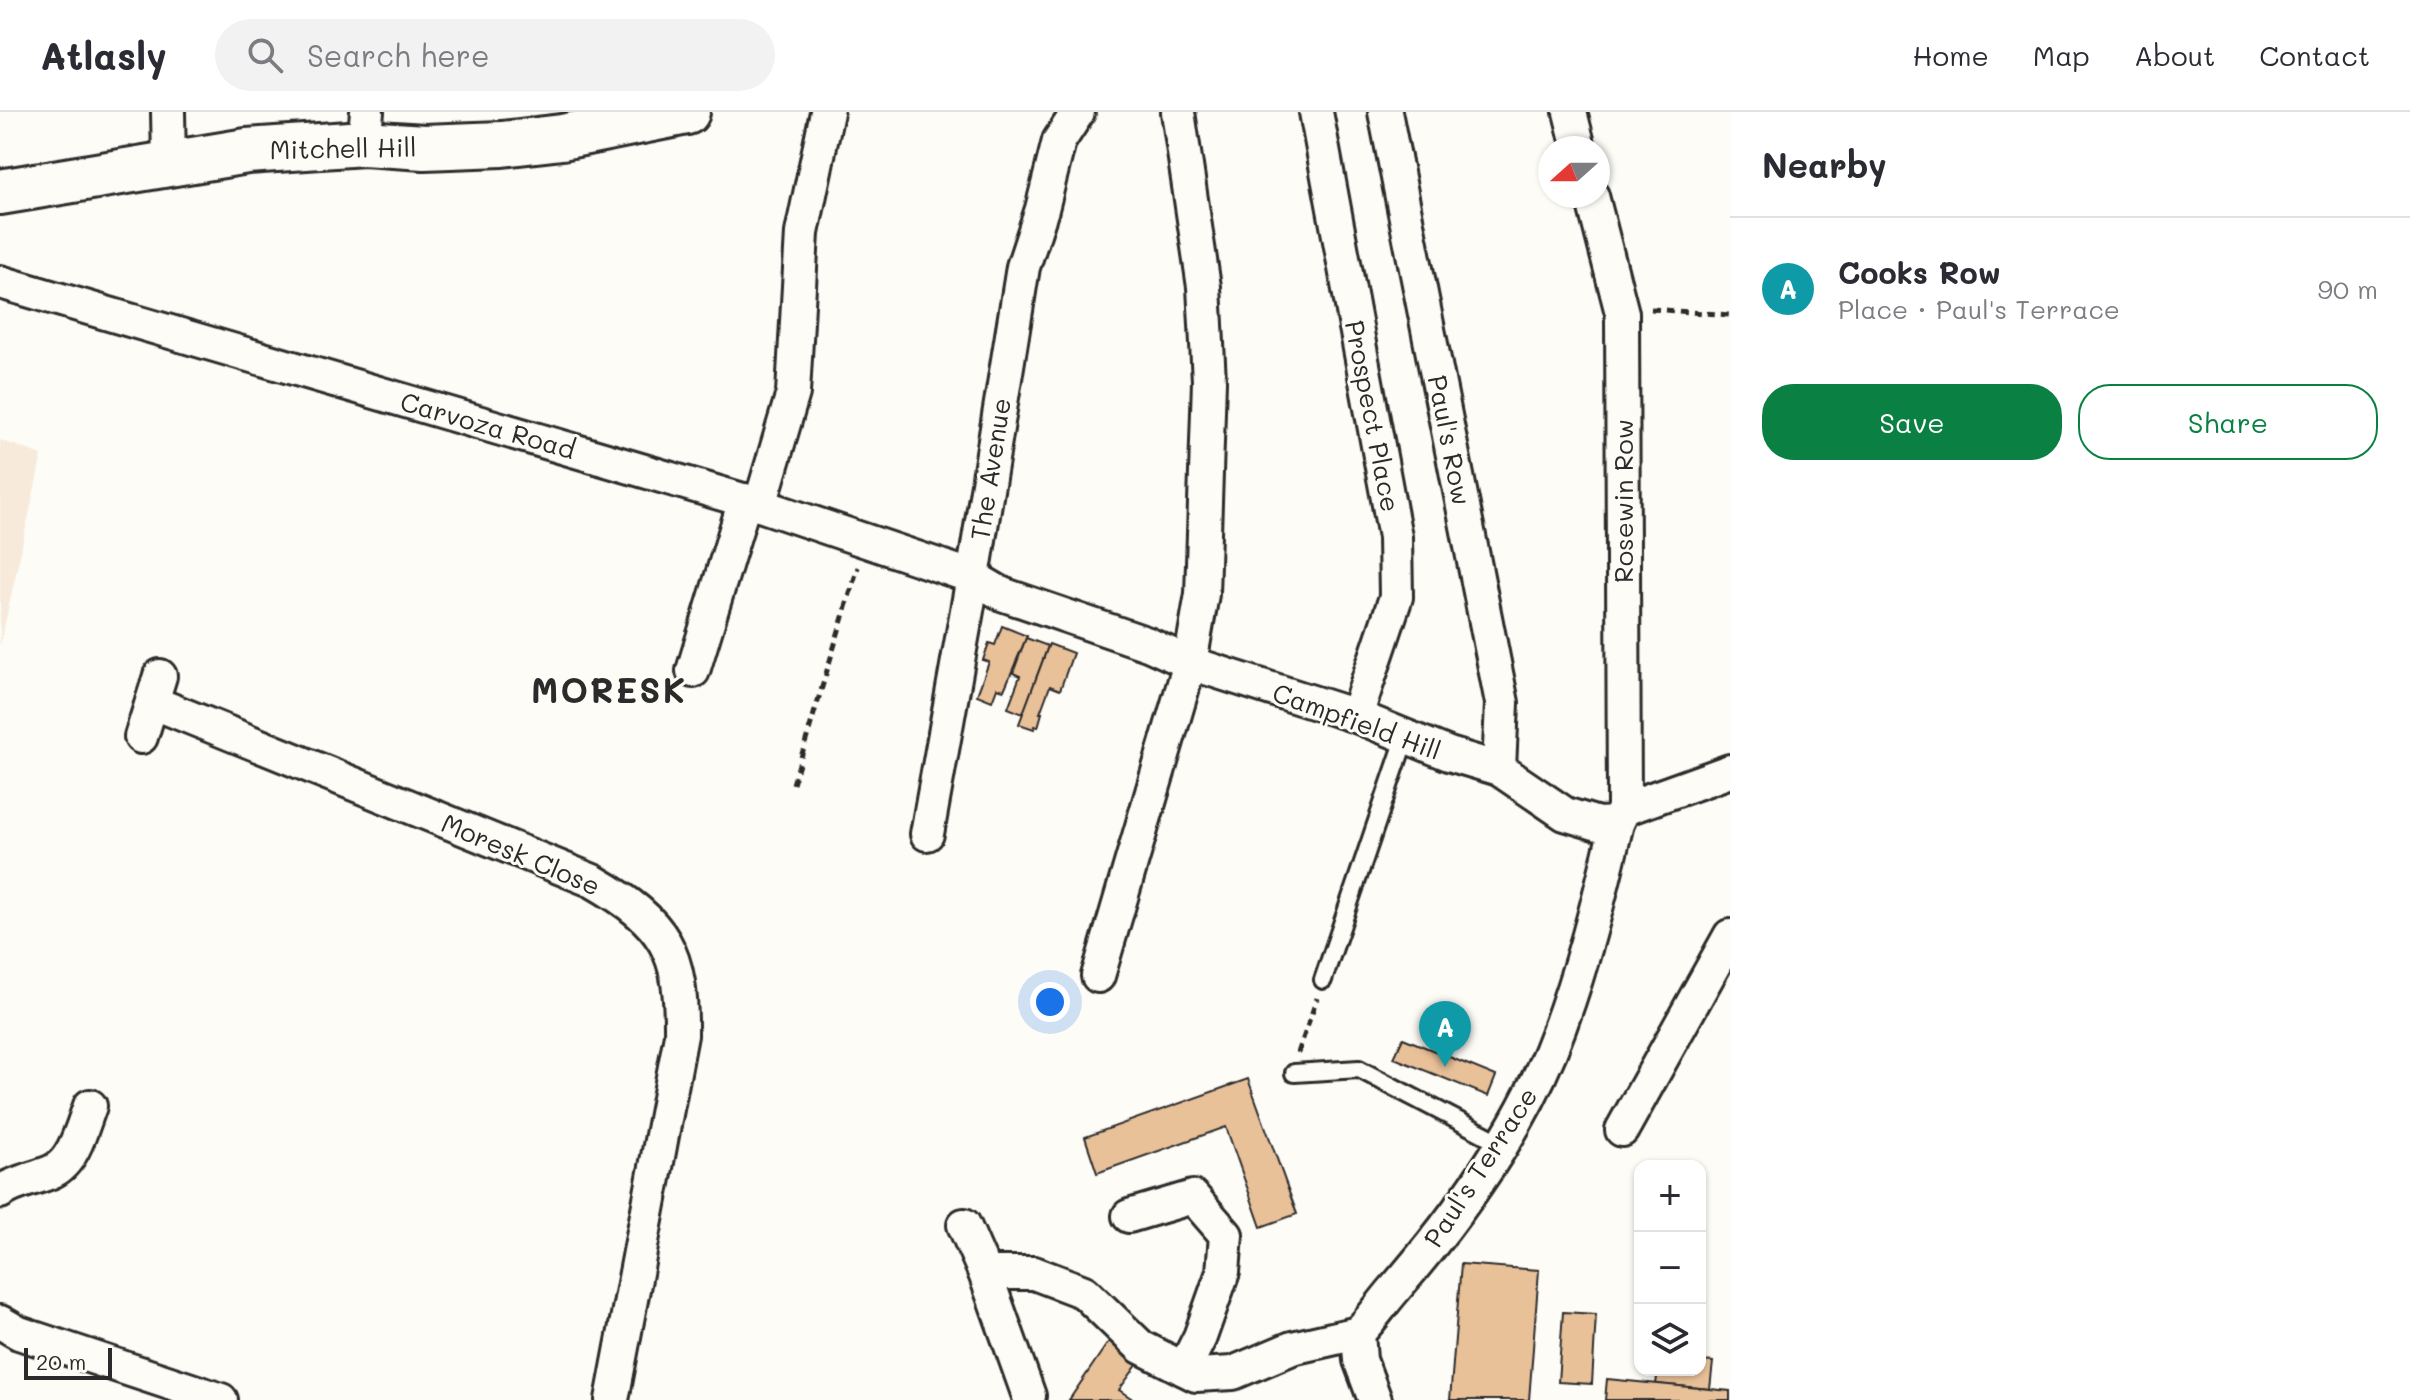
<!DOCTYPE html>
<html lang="en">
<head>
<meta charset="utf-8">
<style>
	body { margin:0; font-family:Mali,sans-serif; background:#f2f2f3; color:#2b2b33 }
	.controls { position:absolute; right:24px; bottom:24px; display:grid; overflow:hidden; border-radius:16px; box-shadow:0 2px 6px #0004 }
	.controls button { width:72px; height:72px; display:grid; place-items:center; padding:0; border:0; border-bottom:2px solid #e1e1e2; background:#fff; color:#2b2b33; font:40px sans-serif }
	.compass { position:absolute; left:1538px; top:24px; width:72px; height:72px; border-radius:50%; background:#fff; box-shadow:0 2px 6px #0004; rotate:249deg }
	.scale { position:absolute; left:24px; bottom:20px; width:88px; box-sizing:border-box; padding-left:8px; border:4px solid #2b2b2b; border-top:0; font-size:22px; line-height:28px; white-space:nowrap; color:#2b2b2b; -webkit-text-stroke:6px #fdfcf7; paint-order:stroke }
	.you { position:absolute; left:1050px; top:890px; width:28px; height:28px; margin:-20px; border:6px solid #fff; border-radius:50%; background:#1a73e8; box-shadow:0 0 0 12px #1a73e833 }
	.badge { display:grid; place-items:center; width:52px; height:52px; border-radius:50%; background:#0b8043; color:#fff; font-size:26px; font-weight:700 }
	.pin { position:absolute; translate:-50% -66px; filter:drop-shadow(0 2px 4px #0008) }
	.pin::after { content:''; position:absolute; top:42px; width:28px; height:24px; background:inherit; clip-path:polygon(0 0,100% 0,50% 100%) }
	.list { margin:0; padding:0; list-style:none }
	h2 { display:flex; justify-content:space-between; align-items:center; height:104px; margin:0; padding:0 32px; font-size:34px }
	h2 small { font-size:26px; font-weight:400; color:#7c7c81 }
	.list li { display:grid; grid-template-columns:52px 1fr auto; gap:24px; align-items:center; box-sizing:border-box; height:144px; padding:0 32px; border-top:2px solid #e1e1e2 }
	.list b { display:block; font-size:30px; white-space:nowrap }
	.list p { margin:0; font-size:26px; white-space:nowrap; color:#7c7c81 }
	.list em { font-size:26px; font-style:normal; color:#7c7c81 }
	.actions { display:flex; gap:16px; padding:24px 32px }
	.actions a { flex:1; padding:18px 0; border:2px solid #0b8043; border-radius:32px; text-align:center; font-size:28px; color:#0b8043 }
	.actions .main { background:#0b8043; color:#fff }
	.icon { flex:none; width:44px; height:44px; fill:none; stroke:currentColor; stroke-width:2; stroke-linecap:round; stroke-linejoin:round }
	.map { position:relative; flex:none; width:1730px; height:1288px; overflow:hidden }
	header { display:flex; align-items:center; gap:48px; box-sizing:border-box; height:112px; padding:0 40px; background:#fff; border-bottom:2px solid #e1e1e2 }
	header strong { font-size:38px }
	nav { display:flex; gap:44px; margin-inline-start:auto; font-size:28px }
	.search { width:560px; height:72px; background:#f2f2f3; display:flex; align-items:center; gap:20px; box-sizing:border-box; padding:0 28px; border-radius:44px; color:#7c7c81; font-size:30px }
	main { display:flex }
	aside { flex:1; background:#fff }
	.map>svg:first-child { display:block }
	.built { fill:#f7eadb }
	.building { fill:#e9c199; stroke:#2b2b2b; stroke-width:2 }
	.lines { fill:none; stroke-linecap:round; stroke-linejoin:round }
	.lane-casing { stroke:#2b2b2b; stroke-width:22 }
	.street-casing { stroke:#2b2b2b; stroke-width:38 }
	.secondary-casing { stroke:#2b2b2b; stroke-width:50 }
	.path { stroke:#2b2b2b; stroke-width:5; stroke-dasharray:8 6; stroke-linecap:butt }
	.lane { stroke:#fdfcf7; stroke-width:16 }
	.street { stroke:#fdfcf7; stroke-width:32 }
	.secondary { stroke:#fdfcf7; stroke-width:44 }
	.labels { text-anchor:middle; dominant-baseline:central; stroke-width:6; stroke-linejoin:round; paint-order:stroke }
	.street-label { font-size:26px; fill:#2b2b2b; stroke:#fdfcf7 }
	.district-label { font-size:34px; font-weight:bold; letter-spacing:2px; fill:#2b2b2b; stroke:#fdfcf7 }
</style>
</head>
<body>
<header>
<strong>Atlasly</strong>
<div class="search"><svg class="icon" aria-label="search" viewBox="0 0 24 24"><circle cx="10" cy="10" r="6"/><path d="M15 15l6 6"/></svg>Search here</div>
<nav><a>Home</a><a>Map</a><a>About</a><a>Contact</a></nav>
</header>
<main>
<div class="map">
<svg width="1730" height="1288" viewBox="0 0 1730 1288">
	<rect width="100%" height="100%" fill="#fdfcf7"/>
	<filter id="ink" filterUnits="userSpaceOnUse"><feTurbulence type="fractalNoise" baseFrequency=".0125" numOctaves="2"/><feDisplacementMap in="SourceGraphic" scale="16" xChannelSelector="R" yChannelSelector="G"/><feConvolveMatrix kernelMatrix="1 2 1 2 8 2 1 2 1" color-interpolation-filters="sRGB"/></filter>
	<g filter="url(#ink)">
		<path class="built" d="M 0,328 L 42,343 L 0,534 Z"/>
		<g class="building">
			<path d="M 1002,514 L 1027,524 L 1004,578 L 997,576 L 992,589 L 977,583 L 989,550 L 983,548 L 989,531 L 995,533 Z"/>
			<path d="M 1026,526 L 1048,534 L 1023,602 L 1008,596 L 1020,564 L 1013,561 Z"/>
			<path d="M 1049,532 L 1073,541 L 1060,578 L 1050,574 L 1040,601 L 1042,601 L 1038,615 L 1035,614 L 1034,617 L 1019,612 Z"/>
			<path d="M 1403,926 L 1496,964 L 1488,984 L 1394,946 Z"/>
			<path d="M 1248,967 L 1297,1102 L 1261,1115 L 1226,1015 L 1097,1061 L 1085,1025 Z"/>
			<path d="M 1461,1152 L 1539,1158 L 1529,1288 L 1450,1288 Z"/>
			<path d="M 1563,1200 L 1596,1202 L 1592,1272 L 1558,1270 Z"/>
			<path d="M 1109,1229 L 1140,1249 L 1119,1278 L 1134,1288 L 1069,1288 Z"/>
			<path d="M 1700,1249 L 1713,1250 L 1710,1277 L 1656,1272 L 1658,1258 L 1700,1258 Z"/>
			<path d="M 1607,1267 L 1730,1279 L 1730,1288 L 1605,1288 Z"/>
		</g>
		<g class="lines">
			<g class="lane-casing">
				<g id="lane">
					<path d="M 1323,868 L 1406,624"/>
					<path d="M 1294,961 L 1359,957 L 1501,1031"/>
				</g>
			</g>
			<g class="street-casing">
				<g id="street">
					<path d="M 168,0 L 169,50"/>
					<path d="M 1316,0 L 1395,425 L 1396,485 L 1356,604"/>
					<path d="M 1385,0 L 1502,591 L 1499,657"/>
					<path d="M 1570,0 L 1579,36"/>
					<path d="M 364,31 L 367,0"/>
					<path d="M 1592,84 L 1622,201 L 1624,697"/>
					<path d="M 0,170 L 760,393 L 973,465 L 1002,482 L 1148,532 L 1190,551 L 1356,604 L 1449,642 L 1499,657 L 1565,702 L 1598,712 L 1617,711 L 1624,697 L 1730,659"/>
					<path d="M 760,393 L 793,281 L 802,121 L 827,0"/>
					<path d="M 693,559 L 745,388"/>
					<path d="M 152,590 L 593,769 C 666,811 682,840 681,923 L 612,1288"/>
					<path d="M 141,625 L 160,564"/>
					<path d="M 927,722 L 973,465 L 1023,155 L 1042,97 L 1059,29 L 1078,0"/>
					<path d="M 1098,864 L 1190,551 L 1202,482 L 1209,269 L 1204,175 L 1178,0"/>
					<path d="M 1622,1018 L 1730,824"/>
					<path d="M 0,1080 C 16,1069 36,1067 53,1059 C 74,1049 82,1015 90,994"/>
					<path d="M 1129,1104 L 1193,1085 L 1226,1123 L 1223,1160 L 1200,1225 L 1184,1257"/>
					<path d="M 964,1113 L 985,1161 L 1034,1161 L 1084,1180 L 1141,1235 L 1196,1263 L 1233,1261 L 1292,1236 L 1358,1221"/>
					<path d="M 985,1161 L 1029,1284"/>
					<path d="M 0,1210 L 19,1221 L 221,1288"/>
					<path d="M 1375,1288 L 1360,1248 L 1358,1221 C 1371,1208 1381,1193 1393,1179 C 1453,1110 1515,1025 1550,940 C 1580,866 1599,788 1617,711"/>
				</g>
			</g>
			<g class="secondary-casing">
				<path id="secondary" d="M 0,80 L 247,39 L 364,31 L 424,35 L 502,32 L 562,25 L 687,0"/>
			</g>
			<g class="path">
				<path d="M 1651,197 L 1730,203"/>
				<path d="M 793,672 L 858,455"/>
				<path d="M 1298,941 L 1317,886"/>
			</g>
			<use href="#lane" class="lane"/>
			<use href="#street" class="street"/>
			<use href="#secondary" class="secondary"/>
		</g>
	</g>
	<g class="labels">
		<g class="street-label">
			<text transform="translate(343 36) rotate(-1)">Mitchell Hill</text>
			<text transform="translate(1373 304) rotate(79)">Prospect Place</text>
			<text transform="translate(488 313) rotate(16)">Carvoza Road</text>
			<text transform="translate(1450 328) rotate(79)">Paul's Row</text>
			<text transform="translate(990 357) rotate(-81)">The Avenue</text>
			<text transform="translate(1623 389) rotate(-90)">Rosewin Row</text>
			<text transform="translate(1357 609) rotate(20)">Campfield Hill</text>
			<text transform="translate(521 742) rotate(23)">Moresk Close</text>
			<text transform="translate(1480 1055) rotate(-57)">Paul's Terrace</text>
		</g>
		<g class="district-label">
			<text x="609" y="577">MORESK</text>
		</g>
	</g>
</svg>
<div class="controls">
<button>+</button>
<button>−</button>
<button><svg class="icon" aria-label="layers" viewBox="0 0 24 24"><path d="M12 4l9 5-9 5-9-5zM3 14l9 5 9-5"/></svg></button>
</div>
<svg class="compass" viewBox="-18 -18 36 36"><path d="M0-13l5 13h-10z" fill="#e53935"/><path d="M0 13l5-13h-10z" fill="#7c7c81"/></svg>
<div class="scale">20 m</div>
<div class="you"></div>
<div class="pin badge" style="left:1445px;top:955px;background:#0f9aa8">A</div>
</div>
<aside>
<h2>Nearby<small></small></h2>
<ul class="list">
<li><span class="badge" style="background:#0f9aa8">A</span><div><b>Cooks Row</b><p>Place · Paul's Terrace</p></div><em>90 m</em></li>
</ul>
<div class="actions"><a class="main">Save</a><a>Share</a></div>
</aside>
</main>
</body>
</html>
